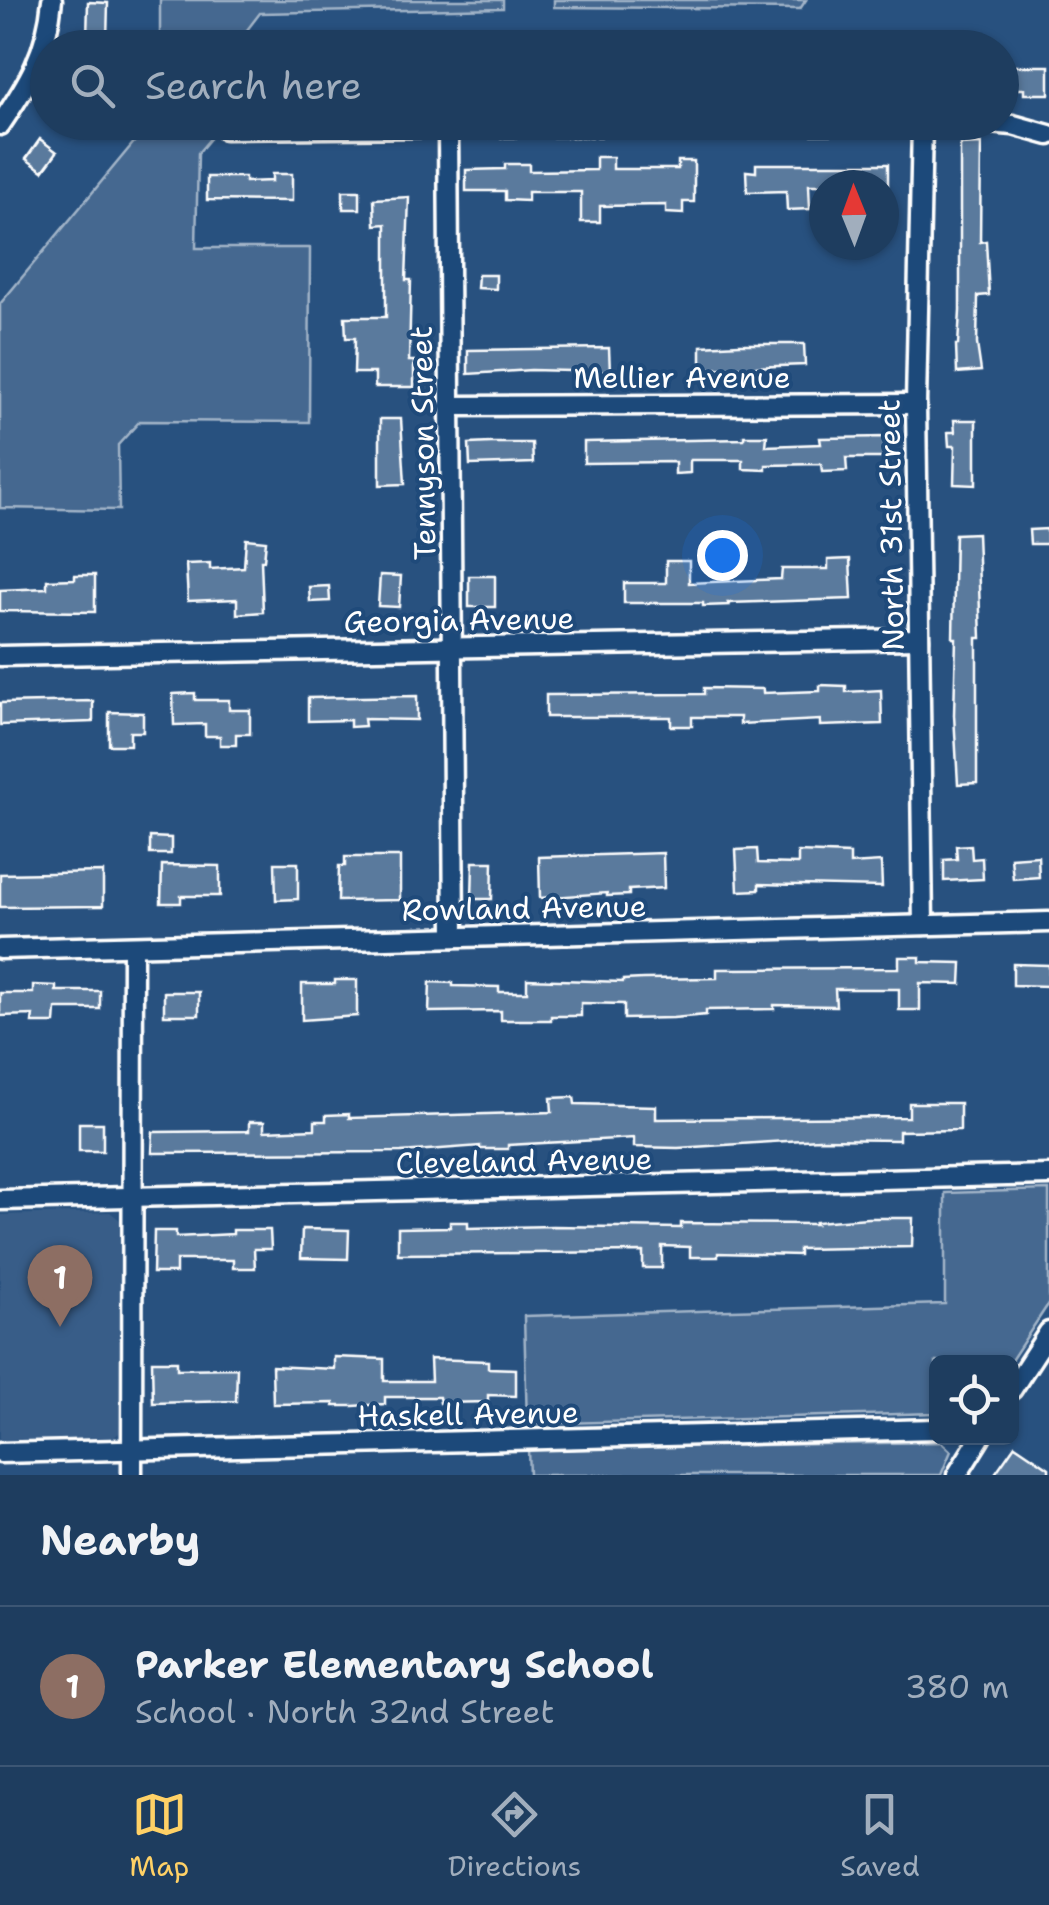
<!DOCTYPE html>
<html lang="en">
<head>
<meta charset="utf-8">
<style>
	body { margin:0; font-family:"Shantell Sans",sans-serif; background:#2b4868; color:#f1f3f6 }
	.controls { position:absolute; right:30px; bottom:30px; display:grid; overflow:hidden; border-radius:15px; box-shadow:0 2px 8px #0004 }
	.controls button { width:90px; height:90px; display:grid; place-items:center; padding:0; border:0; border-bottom:2px solid #3c5674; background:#1e3d5f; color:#f1f3f6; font:50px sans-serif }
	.compass { position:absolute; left:809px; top:170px; width:90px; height:90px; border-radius:50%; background:#1e3d5f; box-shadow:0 2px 8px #0004; rotate:359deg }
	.you { position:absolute; left:722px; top:555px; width:35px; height:35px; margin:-25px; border:8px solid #fff; border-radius:50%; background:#1a73e8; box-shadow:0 0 0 15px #1a73e833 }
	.badge { display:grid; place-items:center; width:65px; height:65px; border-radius:50%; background:#ffd166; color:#fff; font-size:32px; font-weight:700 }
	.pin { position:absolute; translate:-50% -82px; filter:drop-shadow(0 2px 5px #0008) }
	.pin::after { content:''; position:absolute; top:52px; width:35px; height:30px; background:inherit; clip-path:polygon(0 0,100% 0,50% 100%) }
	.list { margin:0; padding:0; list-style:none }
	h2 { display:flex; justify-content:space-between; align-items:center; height:130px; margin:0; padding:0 40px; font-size:42px }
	h2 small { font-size:32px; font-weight:400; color:#a1aebd }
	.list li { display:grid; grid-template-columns:65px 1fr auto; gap:30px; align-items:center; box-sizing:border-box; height:160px; padding:0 40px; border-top:2px solid #3c5674 }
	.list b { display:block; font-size:38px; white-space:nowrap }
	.list p { margin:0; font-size:32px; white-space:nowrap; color:#a1aebd }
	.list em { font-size:32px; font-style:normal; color:#a1aebd }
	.icon { flex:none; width:55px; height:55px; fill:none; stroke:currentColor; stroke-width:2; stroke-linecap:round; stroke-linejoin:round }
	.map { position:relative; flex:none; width:1049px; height:1475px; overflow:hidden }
	.search { position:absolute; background:#1e3d5f; box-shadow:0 2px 8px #0004; left:30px; right:30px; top:30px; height:110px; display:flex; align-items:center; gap:25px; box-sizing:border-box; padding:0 35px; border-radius:55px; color:#a1aebd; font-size:38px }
	.sheet { height:290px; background:#1e3d5f }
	nav { display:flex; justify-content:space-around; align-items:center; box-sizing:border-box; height:140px; border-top:2px solid #3c5674; background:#1e3d5f; font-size:28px; color:#a1aebd }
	nav a { display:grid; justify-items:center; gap:5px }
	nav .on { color:#ffd166 }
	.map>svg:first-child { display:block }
	.built { fill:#375d88 }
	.green { fill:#446890; stroke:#a2b4c8; stroke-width:2.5 }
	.building { fill:#5a7a9d; stroke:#fff; stroke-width:2.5 }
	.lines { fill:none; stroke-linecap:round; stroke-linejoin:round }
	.minor-casing { stroke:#fff; stroke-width:25 }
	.minor { stroke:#1f4a7a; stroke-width:18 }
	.labels { text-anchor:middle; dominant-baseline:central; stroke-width:8; stroke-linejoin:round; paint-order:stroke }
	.street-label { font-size:30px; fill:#fff; stroke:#1f4a7a }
</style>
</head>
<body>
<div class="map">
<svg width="1049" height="1475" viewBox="0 0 1049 1475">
	<rect width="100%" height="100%" fill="#28517f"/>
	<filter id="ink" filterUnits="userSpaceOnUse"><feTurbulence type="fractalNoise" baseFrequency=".01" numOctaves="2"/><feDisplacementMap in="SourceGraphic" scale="20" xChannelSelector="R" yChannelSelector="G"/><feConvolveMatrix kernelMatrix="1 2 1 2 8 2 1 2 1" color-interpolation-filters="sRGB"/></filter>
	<g filter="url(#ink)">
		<path class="built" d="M 110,1212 L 120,1220 L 119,1433 L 112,1439 L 0,1443 L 0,1215 Z"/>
		<g class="green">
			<path d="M 160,0 L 503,0 L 503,8 L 260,13 L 234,47 L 160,48 Z"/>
			<path d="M 554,0 L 806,0 L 800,9 L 554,7 Z"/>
			<path d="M 150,123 L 223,123 L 198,153 L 196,248 L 310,248 L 309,422 L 140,421 L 118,445 L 119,510 L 0,508 L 0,304 Z"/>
			<path d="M 1049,1190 L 1049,1303 L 1010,1362 L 936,1362 L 936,1413 L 527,1424 L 524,1316 L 945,1304 L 945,1193 Z"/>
			<path d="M 941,1442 L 951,1451 L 941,1475 L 529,1475 L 528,1449 Z"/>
		</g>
		<g class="building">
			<path d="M 88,2 L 108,3 L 107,40 L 87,39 Z"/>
			<path d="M 1002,66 L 1049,66 L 1049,94 L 1024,94 L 1024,89 L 1002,89 Z"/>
			<path d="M 40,139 L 57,152 L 43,171 L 26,159 Z"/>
			<path d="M 981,144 L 980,242 L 986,241 L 989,295 L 978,296 L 977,344 L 981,371 L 957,373 L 956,345 L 958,345 L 960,311 L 960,145 Z"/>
			<path d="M 596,157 L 613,157 L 613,169 L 678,169 L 678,161 L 694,161 L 694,202 L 683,202 L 683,214 L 666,213 L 666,205 L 600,206 L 600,222 L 581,222 L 581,192 L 528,192 L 528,201 L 505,200 L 505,191 L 466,191 L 466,170 L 505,169 L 505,164 L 529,164 L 529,171 L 596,170 Z"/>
			<path d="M 756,164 L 888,164 L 888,185 L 809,185 L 810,209 L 787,210 L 786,191 L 747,192 L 746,171 L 756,172 Z"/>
			<path d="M 272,174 L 292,174 L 292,201 L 207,200 L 207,177 L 245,177 L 245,182 L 272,181 Z"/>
			<rect x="343" y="191" width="17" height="18"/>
			<path d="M 409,197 L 406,280 L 411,280 L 409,361 L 414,361 L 414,387 L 375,387 L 375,373 L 354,373 L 355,338 L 346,338 L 345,317 L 386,317 L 386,224 L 375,225 L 374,199 Z"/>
			<path d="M 478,275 L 496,275 L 496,289 L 477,288 Z"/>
			<path d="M 740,344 L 804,344 L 805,365 L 701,369 L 701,346 Z"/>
			<path d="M 609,348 L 610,372 L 531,370 L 468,374 L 468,350 Z"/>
			<path d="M 380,419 L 401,419 L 405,484 L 380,485 Z"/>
			<path d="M 954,420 L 976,420 L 976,485 L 954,484 L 955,446 L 949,446 L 948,432 L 955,432 Z"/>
			<path d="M 744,436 L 767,436 L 766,446 L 821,444 L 820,438 L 887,437 L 887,458 L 846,458 L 847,471 L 822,472 L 821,464 L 766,465 L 766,470 L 743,469 L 743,460 L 690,460 L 690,473 L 675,474 L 675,462 L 584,463 L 584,442 L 744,439 Z"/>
			<path d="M 491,443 L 532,443 L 533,463 L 470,465 L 469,444 Z"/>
			<path d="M 1047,529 L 1047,544 L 1030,544 L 1029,530 Z"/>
			<path d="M 977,533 L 981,638 L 977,638 L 977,783 L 958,784 L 954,715 L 956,638 L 953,638 L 955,534 Z"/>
			<path d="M 246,539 L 266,541 L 264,560 L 261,560 L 263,612 L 237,614 L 237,599 L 188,601 L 186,564 L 210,563 L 210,569 L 244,567 Z"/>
			<path d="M 850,559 L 852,599 L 728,603 L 729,605 L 703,606 L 703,603 L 624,603 L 624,583 L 666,583 L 666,561 L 689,561 L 689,583 L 781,579 L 782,569 L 828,569 L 828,560 Z"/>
			<path d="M 75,575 L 95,575 L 95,612 L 0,611 L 0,590 L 47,588 L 47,580 L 75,579 Z"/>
			<path d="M 380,575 L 401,576 L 399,607 L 378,606 Z"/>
			<rect x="469" y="576" width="26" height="31"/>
			<path d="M 329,586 L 330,601 L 310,602 L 309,587 Z"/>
			<path d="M 820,685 L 846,686 L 846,692 L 881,690 L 882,724 L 820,726 L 820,720 L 740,724 L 740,717 L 692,717 L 692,726 L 671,726 L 671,717 L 546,717 L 546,695 L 704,694 L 704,688 L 763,689 L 763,693 L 820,691 Z"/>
			<path d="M 195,693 L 195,700 L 229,700 L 229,710 L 250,710 L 250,734 L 236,734 L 236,745 L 220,745 L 220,736 L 205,736 L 205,724 L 174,725 L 173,694 Z"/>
			<path d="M 417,696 L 417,720 L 364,719 L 365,726 L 350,727 L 350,720 L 308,721 L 308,698 Z"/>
			<path d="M 93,701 L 93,722 L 0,725 L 0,703 Z"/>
			<path d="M 109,712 L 143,713 L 143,732 L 130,732 L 130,745 L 109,745 Z"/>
			<path d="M 150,837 L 171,838 L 171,854 L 150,854 Z"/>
			<path d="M 971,845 L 972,859 L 982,858 L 983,879 L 944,881 L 944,860 L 957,859 L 956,846 Z"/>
			<path d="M 757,849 L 758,863 L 798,864 L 798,852 L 850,854 L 850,864 L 881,862 L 882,887 L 759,884 L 759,890 L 738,891 L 736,850 Z"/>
			<path d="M 663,853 L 664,888 L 629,890 L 629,895 L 607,896 L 607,893 L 540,898 L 539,857 Z"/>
			<path d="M 1038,856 L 1039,877 L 1013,879 L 1011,858 Z"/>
			<path d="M 345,857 L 400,857 L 400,900 L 338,901 L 339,866 L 345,866 Z"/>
			<path d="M 473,862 L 493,862 L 492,899 L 472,899 Z"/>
			<path d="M 275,863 L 298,863 L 298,899 L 276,900 Z"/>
			<path d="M 162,865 L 220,866 L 220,896 L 181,896 L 181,903 L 161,903 Z"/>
			<path d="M 103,872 L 103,906 L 0,907 L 0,874 Z"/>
			<path d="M 899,957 L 920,957 L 920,962 L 962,963 L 961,984 L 920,983 L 920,1010 L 899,1010 L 899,989 L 835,989 L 836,1006 L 774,1005 L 774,1009 L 706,1010 L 706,1015 L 673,1018 L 624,1019 L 624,1004 L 581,1003 L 581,1016 L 551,1016 L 551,1020 L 501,1020 L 501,1011 L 429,1012 L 430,982 L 453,983 L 453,986 L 499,987 L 499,992 L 527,992 L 527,979 L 623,982 L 623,980 L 643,979 L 717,978 L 717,969 L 899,968 Z"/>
			<path d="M 1013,964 L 1049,965 L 1049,986 L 1013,985 Z"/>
			<path d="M 335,980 L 357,980 L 357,1016 L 302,1020 L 302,984 L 335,984 Z"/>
			<path d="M 33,985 L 56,986 L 56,991 L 100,991 L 100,1009 L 56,1009 L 55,1023 L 32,1023 L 33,1015 L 0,1016 L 0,993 L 33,993 Z"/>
			<rect x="164" y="992" width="35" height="23"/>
			<path d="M 574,1097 L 575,1104 L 656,1106 L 656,1119 L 909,1117 L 909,1103 L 960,1103 L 960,1130 L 899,1131 L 899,1140 L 819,1139 L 678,1148 L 634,1147 L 634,1138 L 508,1145 L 508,1149 L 480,1149 L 480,1146 L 401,1152 L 152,1153 L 153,1132 L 249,1131 L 249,1122 L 264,1122 L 264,1131 L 315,1129 L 315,1121 L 326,1121 L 326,1115 L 349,1114 L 349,1118 L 552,1112 L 551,1098 Z"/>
			<rect x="79" y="1123" width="24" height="28"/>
			<path d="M 868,1218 L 913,1218 L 912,1247 L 799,1249 L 799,1255 L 718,1253 L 718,1257 L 690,1257 L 690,1247 L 662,1246 L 662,1268 L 643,1268 L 643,1252 L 398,1254 L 398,1228 L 450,1227 L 450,1222 L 468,1222 L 468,1228 L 553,1226 L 681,1228 L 681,1223 L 816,1224 L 815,1222 Z"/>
			<path d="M 302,1229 L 349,1230 L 348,1259 L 301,1258 Z"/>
			<path d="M 233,1230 L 270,1230 L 271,1249 L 254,1249 L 255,1268 L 233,1268 L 233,1260 L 176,1260 L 176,1273 L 153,1273 L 154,1231 L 176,1231 L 176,1237 L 233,1234 Z"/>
			<path d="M 334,1357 L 384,1359 L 384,1381 L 431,1381 L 430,1359 L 488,1361 L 488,1368 L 516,1369 L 516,1396 L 488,1395 L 488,1402 L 440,1403 L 439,1397 L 385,1397 L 385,1404 L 353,1406 L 334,1406 L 334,1403 L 273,1404 L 272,1366 L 334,1369 Z"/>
			<path d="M 152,1361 L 177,1361 L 177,1369 L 237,1368 L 236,1401 L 153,1403 Z"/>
			<path d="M 1015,1445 L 1049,1468 L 1049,1475 L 994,1475 Z"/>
		</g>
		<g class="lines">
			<g class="minor-casing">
				<g id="minor">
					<path d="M 978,122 L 1013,125 L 1049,135"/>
					<path d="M 922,124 L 916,404 L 923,925"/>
					<path d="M 0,125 C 29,82 47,53 52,0"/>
					<path d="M 448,128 L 454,937"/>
					<path d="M 225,129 L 974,122"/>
					<path d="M 449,406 L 916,404"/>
					<path d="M 0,656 L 919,639"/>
					<path d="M 0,949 L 1049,922"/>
					<path d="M 0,1200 L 1049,1175"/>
					<path d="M 1012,1389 L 1049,1332"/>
					<path d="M 0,1453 L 936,1429"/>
					<path d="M 132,1475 L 133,946"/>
					<path d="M 957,1475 L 980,1438"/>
				</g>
			</g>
			<use href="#minor" class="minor"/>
		</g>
	</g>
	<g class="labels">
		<g class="street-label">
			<text x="682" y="377">Mellier Avenue</text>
			<text transform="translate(423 443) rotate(-91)">Tennyson Street</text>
			<text transform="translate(891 525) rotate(-91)">North 31st Street</text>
			<text transform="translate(459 620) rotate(-1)">Georgia Avenue</text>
			<text transform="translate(524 908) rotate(-1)">Rowland Avenue</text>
			<text transform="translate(524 1161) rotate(-1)">Cleveland Avenue</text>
			<text transform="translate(468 1414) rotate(-1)">Haskell Avenue</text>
		</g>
	</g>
</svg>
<div class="controls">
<button><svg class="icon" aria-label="locate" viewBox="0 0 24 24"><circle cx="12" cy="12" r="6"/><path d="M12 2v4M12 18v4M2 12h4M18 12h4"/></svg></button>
</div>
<svg class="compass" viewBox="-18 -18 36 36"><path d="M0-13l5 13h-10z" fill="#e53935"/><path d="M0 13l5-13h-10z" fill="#a1aebd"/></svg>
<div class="you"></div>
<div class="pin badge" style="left:60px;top:1327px;background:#8d6e63">1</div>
<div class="search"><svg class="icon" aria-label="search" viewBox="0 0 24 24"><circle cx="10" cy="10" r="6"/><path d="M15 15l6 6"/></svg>Search here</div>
</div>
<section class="sheet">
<h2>Nearby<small></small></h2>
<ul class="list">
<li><span class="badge" style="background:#8d6e63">1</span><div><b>Parker Elementary School</b><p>School · North 32nd Street</p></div><em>380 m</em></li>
</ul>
</section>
<nav>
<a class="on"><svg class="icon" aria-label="map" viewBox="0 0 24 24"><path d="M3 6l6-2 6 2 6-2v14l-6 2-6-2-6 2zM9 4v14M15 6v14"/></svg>Map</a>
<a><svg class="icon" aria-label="directions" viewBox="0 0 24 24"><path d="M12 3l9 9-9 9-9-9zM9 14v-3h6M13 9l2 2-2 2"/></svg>Directions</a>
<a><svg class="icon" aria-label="saved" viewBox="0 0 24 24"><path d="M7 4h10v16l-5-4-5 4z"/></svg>Saved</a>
</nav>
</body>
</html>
